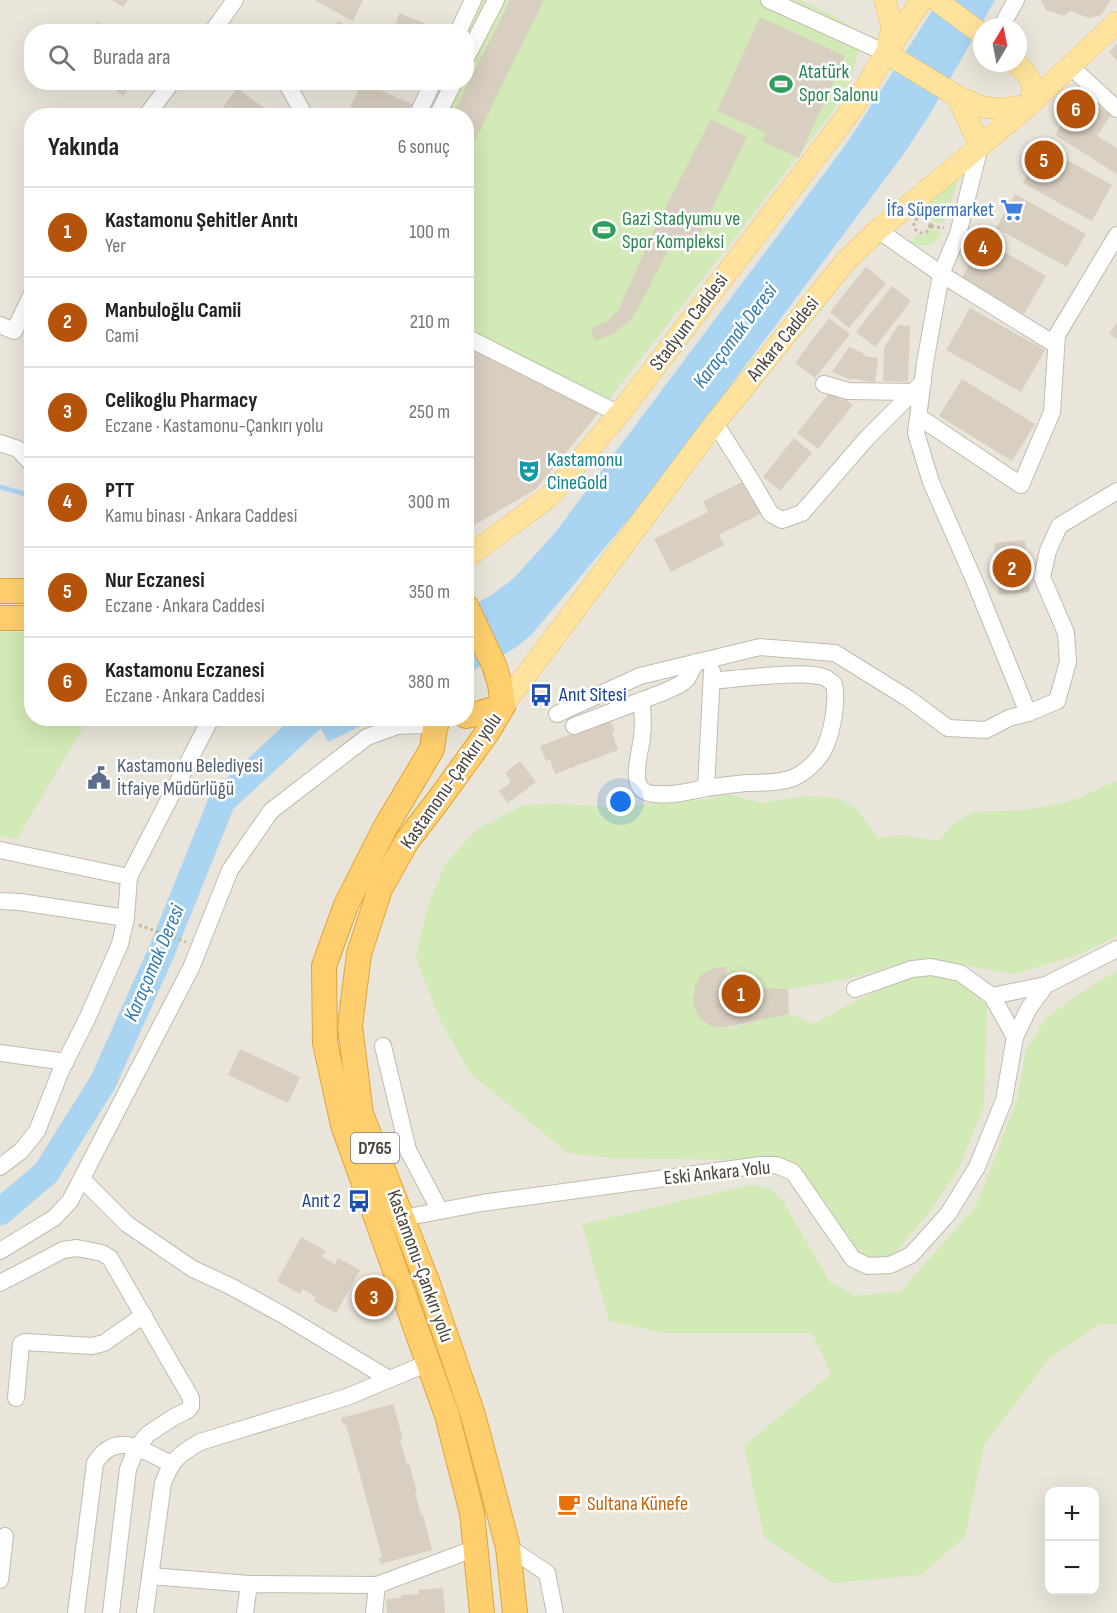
<!DOCTYPE html>
<html lang="tr">
<head>
<meta charset="utf-8">
<style>
	body { margin:0; font-family:"Sofia Sans Condensed",sans-serif; background:#f6f6f6; color:#222 }
	.controls { position:absolute; right:18px; bottom:18px; display:grid; overflow:hidden; border-radius:12px; box-shadow:0 6px 24px #0002 }
	.controls button { width:54px; height:54px; display:grid; place-items:center; padding:0; border:0; border-bottom:2px solid #e0e0e0; background:#fff; color:#222; font:30px sans-serif }
	.compass { position:absolute; left:973px; top:18px; width:54px; height:54px; border-radius:50%; background:#fff; box-shadow:0 6px 24px #0002; rotate:10deg }
	.you { position:absolute; left:621px; top:802px; width:21px; height:21px; margin:-15px; border:4px solid #fff; border-radius:50%; background:#1a73e8; box-shadow:0 0 0 9px #1a73e833 }
	.badge { display:grid; place-items:center; width:39px; height:39px; border-radius:50%; background:#b45309; color:#fff; font-size:20px; font-weight:700 }
	.pin { position:absolute; translate:-50% -50%; border:3px solid #fff; box-shadow:0 2px 6px #0006 }
	.list { margin:0; padding:0; list-style:none }
	h2 { display:flex; justify-content:space-between; align-items:center; height:78px; margin:0; padding:0 24px; font-size:26px }
	h2 small { font-size:20px; font-weight:400; color:#767676 }
	.list li { display:grid; grid-template-columns:39px 1fr auto; gap:18px; align-items:center; box-sizing:border-box; height:90px; padding:0 24px; border-top:2px solid #e0e0e0 }
	.list b { display:block; font-size:22px; white-space:nowrap }
	.list p { margin:0; font-size:20px; white-space:nowrap; color:#767676 }
	.list em { font-size:20px; font-style:normal; color:#767676 }
	.icon { flex:none; width:33px; height:33px; fill:none; stroke:currentColor; stroke-width:2; stroke-linecap:round; stroke-linejoin:round }
	.map { position:relative; flex:none; width:1117px; height:1613px; overflow:hidden }
	.search { position:absolute; background:#fff; box-shadow:0 6px 24px #0002; left:24px; top:24px; width:450px; height:66px; display:flex; align-items:center; gap:15px; box-sizing:border-box; padding:0 21px; border-radius:24px; color:#767676; font-size:22px }
	.panel { position:absolute; background:#fff; box-shadow:0 6px 24px #0002; left:24px; top:108px; width:450px; height:618px; border-radius:24px }
	.map>svg:first-child { display:block }
	.residential { fill:#eae5da; fill-rule:evenodd }
	.green { fill:#d2eab5 }
	.water { fill:#a9d4f2 }
	.lines { fill:none; stroke-linecap:round; stroke-linejoin:round }
	.stream { stroke:#a9d4f2; stroke-width:4.5 }
	.river { stroke:#a9d4f2; stroke-width:27 }
	.building { fill:#d8cfc1 }
	.minor-casing { stroke:#c2bbae; stroke-width:18 }
	.major-casing { stroke:#e6c16a; stroke-width:22 }
	.highway-casing { stroke:#e0a43c; stroke-width:26 }
	.path { stroke:#c4b79f; stroke-width:3; stroke-dasharray:3 3; stroke-linecap:butt }
	.minor { stroke:#fff; stroke-width:16 }
	.major { stroke:#ffe39c; stroke-width:21 }
	.highway { stroke:#ffcf6e; stroke-width:24 }
	.labels { text-anchor:middle; dominant-baseline:central; stroke-width:5; stroke-linejoin:round; paint-order:stroke }
	.shield { fill:#fff; stroke:#817c74; stroke-width:1.5 }
	.shield-label { font-size:18px; font-weight:bold; fill:#4b4439 }
	.leisure-label { font-size:20px; fill:#27864d; stroke:#fff; text-anchor:start }
	.shop-label { font-size:20px; fill:#366cbe; stroke:#fff; text-anchor:end }
	.street-label { font-size:20px; fill:#4b4439; stroke:#fff }
	.culture-label { font-size:20px; fill:#0d838f; stroke:#fff; text-anchor:start }
	.transit-label { font-size:20px; fill:#164399; stroke:#fff; text-anchor:start }
	.service-label { font-size:20px; fill:#4e5e75; stroke:#fff; text-anchor:start }
	.food-label { font-size:20px; fill:#c56008; stroke:#fff; text-anchor:start }
	.water-label { font-size:21px; font-style:italic; fill:#2e7ab2; stroke:#fff }
</style>
</head>
<body>
<div class="map">
<svg width="1117" height="1613" viewBox="0 0 1117 1613">
	<rect width="100%" height="100%" fill="#f6f3ec"/>
	<path class="residential" d="M 0,0 L 1117,0 L 1117,1613 L 0,1613 ZM 982,27 L 1018,27 L 1018,63 L 982,63 ZM 32,32 L 466,32 L 466,82 L 32,82 ZM 32,116 L 466,116 L 466,718 L 32,718 ZM 1050,1492 L 1094,1492 L 1094,1590 L 1050,1590 Z"/>
	<g class="green">
		<path d="M 482,0 L 801,0 L 832,15 L 855,29 L 861,46 L 849,83 L 833,111 L 601,410 L 467,345 L 466,116 L 427,116 L 443,83 L 466,82 L 467,33 Z"/>
		<path d="M 957,179 L 958,181 L 943,223 L 933,222 L 932,218 L 920,215 L 916,205 Z"/>
		<path d="M 932,229 L 942,232 C 935,246 925,248 910,243 L 916,235 L 922,236 Z"/>
		<path d="M 0,632 L 31,632 L 32,718 L 88,719 L 17,839 L 0,836 Z"/>
		<path d="M 1117,781 L 1117,936 L 1077,955 L 1014,974 L 927,959 L 913,960 L 847,979 L 788,989 L 761,988 L 744,978 L 726,975 L 727,967 C 717,967 710,969 701,975 L 695,1010 C 700,1018 706,1026 716,1028 C 737,1031 766,1015 787,1015 C 795,1015 806,1021 814,1024 L 857,1000 L 911,977 L 928,975 L 956,980 L 978,994 L 987,1007 L 984,1106 L 958,1170 L 928,1214 L 895,1252 L 881,1260 L 853,1254 L 798,1180 L 752,1160 L 611,1158 L 568,1153 L 470,1073 L 440,1020 L 416,958 L 427,908 L 445,864 L 476,830 L 524,805 L 559,804 L 611,807 L 709,799 L 727,794 L 762,803 L 803,796 L 836,798 L 856,808 L 878,838 L 900,835 L 939,841 L 952,825 L 973,812 L 1028,810 L 1074,800 Z"/>
		<path d="M 1117,971 L 1117,1324 L 1099,1324 L 1049,1359 L 984,1445 L 965,1537 L 921,1575 L 832,1583 L 764,1537 L 744,1446 L 831,1374 L 812,1333 L 664,1333 L 609,1321 L 582,1224 L 750,1185 L 770,1188 L 782,1200 L 830,1282 L 855,1296 L 901,1291 L 976,1206 L 1017,1100 L 1026,1050 L 1046,1018 L 1082,992 Z"/>
	</g>
	<g class="water">
		<path d="M 939,0 L 995,0 L 930,114 L 903,155 L 645,500 L 532,634 C 514,652 489,662 467,673 L 467,608 L 490,596 L 513,579 L 554,534 L 847,143 Z"/>
		<path d="M 316,719 L 375,719 L 328,742 Z"/>
	</g>
	<g class="lines">
		<path class="stream" d="M 0,487 L 32,496"/>
		<path class="river" d="M 0,1212 L 46,1173 L 103,1082 L 161,953 L 222,801 L 312,718"/>
	</g>
	<g class="building">
		<path d="M 112,0 L 128,0 L 123,7 Z"/>
		<path d="M 314,0 L 363,0 L 353,21 Z"/>
		<path d="M 510,0 L 544,0 L 466,159 L 466,116 L 452,116 Z"/>
		<path d="M 1041,0 L 1111,0 L 1101,15 L 1089,18 L 1070,11 L 1064,16 L 1046,10 Z"/>
		<path d="M 399,13 L 444,31 L 444,32 L 393,32 Z"/>
		<path d="M 760,17 L 845,56 L 799,158 L 762,141 L 766,133 L 717,111 Z"/>
		<path d="M 338,21 L 358,32 L 332,32 Z"/>
		<path d="M 98,22 L 112,32 L 92,32 Z"/>
		<path d="M 1117,44 L 1117,61 L 1109,52 Z"/>
		<path d="M 105,82 L 133,82 L 123,96 Z"/>
		<path d="M 362,82 L 414,105 L 409,116 L 346,116 Z"/>
		<path d="M 237,88 L 275,116 L 217,116 Z"/>
		<path d="M 1080,94 L 1111,115 L 1097,136 L 1117,148 L 1117,174 L 1055,135 Z"/>
		<path d="M 711,119 L 747,137 L 692,250 L 673,241 L 641,303 L 631,319 L 615,333 L 595,341 L 591,328 L 608,321 L 619,309 L 654,230 Z"/>
		<path d="M 1043,147 L 1112,185 L 1092,221 L 1023,183 Z"/>
		<path d="M 1015,194 L 1086,234 L 1067,267 L 996,228 Z"/>
		<path d="M 984,240 L 1046,276 L 1024,314 L 962,278 Z"/>
		<path d="M 866,267 L 886,283 L 849,328 L 830,312 Z"/>
		<path d="M 892,286 L 911,301 L 875,347 L 856,332 Z"/>
		<path d="M 970,308 L 1045,350 L 1021,392 L 946,350 Z"/>
		<path d="M 829,318 L 850,334 L 815,378 L 795,363 Z"/>
		<path d="M 1117,322 L 1117,339 L 1109,334 Z"/>
		<path d="M 898,325 L 910,326 L 908,382 L 883,381 L 884,348 Z"/>
		<path d="M 466,345 L 601,410 L 536,489 L 466,530 Z"/>
		<path d="M 849,347 L 865,354 L 864,356 L 878,358 L 875,383 L 852,378 L 851,380 L 832,372 Z"/>
		<path d="M 962,379 L 1035,424 L 1012,461 L 939,416 Z"/>
		<path d="M 831,391 L 841,400 L 843,397 L 853,405 L 818,449 L 797,433 Z"/>
		<path d="M 794,438 L 812,453 L 780,491 L 763,477 Z"/>
		<path d="M 748,479 L 765,512 L 719,535 L 724,545 L 671,572 L 654,539 L 708,512 L 703,501 Z"/>
		<path d="M 1025,540 L 1030,592 L 999,595 L 994,543 Z"/>
		<path d="M 610,719 L 615,732 L 612,733 L 618,750 L 555,774 L 550,759 L 546,761 L 540,746 Z"/>
		<path d="M 520,761 L 536,782 L 508,803 L 499,791 L 511,782 L 505,773 Z"/>
		<path d="M 719,967 L 727,967 L 726,975 L 744,978 L 761,988 L 788,989 L 789,1014 L 728,1027 L 716,1028 L 709,1025 L 701,1019 L 695,1010 L 693,998 L 695,986 L 701,975 L 709,970 Z"/>
		<path d="M 240,1049 L 300,1077 L 288,1103 L 228,1075 Z"/>
		<path d="M 301,1237 L 326,1251 L 322,1257 L 335,1264 L 338,1258 L 360,1270 L 336,1313 L 314,1301 L 316,1297 L 303,1289 L 300,1294 L 277,1281 Z"/>
		<path d="M 393,1404 L 403,1439 L 400,1440 L 407,1464 L 409,1463 L 417,1492 L 415,1492 L 421,1515 L 423,1515 L 432,1550 L 381,1564 L 379,1558 L 382,1557 L 346,1424 L 343,1425 L 341,1418 Z"/>
		<path d="M 443,1588 L 445,1613 L 387,1613 L 386,1599 L 401,1598 L 401,1595 L 419,1594 L 418,1590 Z"/>
	</g>
	<g class="lines">
		<g class="minor-casing">
			<g id="minor">
				<path d="M 769,0 L 886,53"/>
				<path d="M 1001,27 L 1016,0"/>
				<path d="M 212,32 L 235,0"/>
				<path d="M 458,32 L 473,0"/>
				<path d="M 466,58 L 496,0"/>
				<path d="M 1070,66 L 1117,109"/>
				<path d="M 286,82 L 305,116"/>
				<path d="M 146,116 L 172,82"/>
				<path d="M 417,116 L 433,82"/>
				<path d="M 437,116 L 454,82"/>
				<path d="M 878,230 L 941,274 L 1056,345"/>
				<path d="M 0,325 L 14,331 L 32,294"/>
				<path d="M 466,337 L 619,414"/>
				<path d="M 824,384 L 848,391 L 912,392"/>
				<path d="M 919,417 L 1021,485 L 1052,412 L 1057,335 L 1117,235"/>
				<path d="M 715,423 L 748,475 L 771,514 L 782,520 L 802,513 L 867,438 L 923,382"/>
				<path d="M 0,443 L 18,449 L 32,464"/>
				<path d="M 642,700 C 642,712 644,725 642,737 C 641,749 632,776 640,787 C 643,792 650,794 656,794 C 673,796 689,791 706,788 C 720,786 734,784 747,783 C 763,782 777,784 793,778 C 804,773 817,762 823,751 C 832,735 838,701 834,684 C 831,682 829,680 826,678 C 807,669 736,679 712,681"/>
				<path d="M 1028,713 L 1057,701 L 1068,662 L 1066,633 L 1042,577 L 1048,551 L 1059,526 L 1117,491"/>
				<path d="M 557,714 L 640,676 L 760,647 L 835,653 L 909,699 L 948,728 L 986,730 L 1009,718 L 1028,713 L 975,582 L 931,482 L 916,433 L 925,363 L 941,274 L 958,234 L 980,146"/>
				<path d="M 574,726 L 664,692 L 679,685 L 687,679 L 696,662"/>
				<path d="M 706,788 L 712,671"/>
				<path d="M 0,850 L 129,877 L 211,718"/>
				<path d="M 0,901 L 20,902 L 126,918"/>
				<path d="M 855,989 L 912,969 L 931,967 L 960,973 L 992,996 L 1015,1037"/>
				<path d="M 992,996 L 1046,985"/>
				<path d="M 383,1046 L 408,1150 L 440,1211"/>
				<path d="M 0,1053 L 66,1062"/>
				<path d="M 0,1167 L 21,1151 L 37,1131 L 62,1068 L 87,1019 L 120,944 L 126,918 L 129,877"/>
				<path d="M 82,1179 L 127,1224 L 193,1269 L 230,1286 L 283,1315 L 389,1379"/>
				<path d="M 403,1218 L 482,1203 L 761,1165 L 776,1165 L 793,1172 L 853,1259 L 868,1266 L 890,1265 L 911,1255 L 948,1214 L 977,1167 L 1004,1100 L 1015,1037 L 1029,1008 L 1046,985 L 1117,949"/>
				<path d="M 0,1251 L 54,1218 L 70,1201 L 191,968 L 230,870 L 271,811 L 367,737 L 397,726 L 421,725 L 435,728"/>
				<path d="M 0,1283 L 63,1250 L 77,1248 L 102,1253 L 110,1258 L 191,1398 L 191,1406 L 188,1410 L 174,1417 L 148,1434 L 137,1447 L 128,1469 L 111,1613"/>
				<path d="M 16,1398 L 21,1344 L 25,1342 L 92,1346 L 104,1343 L 144,1315"/>
				<path d="M 508,1547 L 547,1573 L 555,1613"/>
				<path d="M 150,1576 L 249,1584"/>
				<path d="M 0,1580 L 5,1536"/>
				<path d="M 76,1613 L 95,1463 C 116,1429 144,1451 171,1464"/>
				<path d="M 145,1613 L 163,1483 C 172,1460 179,1454 200,1442 L 347,1397 L 428,1363"/>
				<path d="M 245,1613 L 249,1584 L 377,1585 L 476,1548"/>
				<path d="M 374,1613 L 377,1585"/>
			</g>
		</g>
		<g class="major-casing">
			<g id="major">
				<path d="M 885,0 L 892,28 L 886,53 L 957,96 L 982,107 L 1003,109 L 1029,105 C 1038,84 1030,78 1016,63"/>
				<path d="M 936,0 L 982,34"/>
				<path d="M 957,96 L 980,146"/>
				<path d="M 466,558 L 549,497 L 619,414 L 853,108 L 886,53 L 922,0"/>
				<path d="M 503,706 L 715,423 L 846,261 L 878,230 L 947,174 L 1029,105 L 1117,22"/>
			</g>
		</g>
		<g class="highway-casing">
			<g id="highway">
				<path d="M 0,591 L 32,591"/>
				<path d="M 466,606 L 494,665 L 500,684 L 503,706"/>
				<path d="M 0,618 L 32,618"/>
				<path d="M 503,706 L 487,733 L 440,798 L 407,841 L 380,889 L 359,954 L 350,1026 L 361,1114 L 427,1281 L 473,1415 L 508,1547 L 515,1613"/>
				<path d="M 466,716 L 477,714 L 503,706"/>
				<path d="M 439,718 L 435,728 L 432,749 L 385,828 L 346,905 L 324,966 L 325,1043 L 343,1125 L 447,1415 L 472,1513 L 482,1613"/>
			</g>
		</g>
		<g class="path">
			<circle cx="922" cy="225" r="8"/>
			<path d="M 931,226 L 944,228"/>
			<path d="M 139,925 L 186,942"/>
		</g>
		<use href="#minor" class="minor"/>
		<use href="#major" class="major"/>
		<use href="#highway" class="highway"/>
	</g>
	<defs>
		<g id="stadium-bare" transform="scale(1.8)"><path d="M0-5a6.5 5 0 1 0 0 10a6.5 5 0 1 0 0-10ZM-3.5-1.8h7v3.6h-7Z" fill="#2e9e5b" stroke="#fff" stroke-width="2.5" paint-order="stroke"/></g>
		<g id="supermarket-bare" transform="scale(1.8)"><path d="M-6-5.5h2.5l.6 2H6L4.5 2H-2.5L-4.4-4H-6ZM-1.5 3.2a1.3 1.3 0 1 0 .1 0ZM3 3.2a1.3 1.3 0 1 0 .1 0Z" fill="#3f7fe0" stroke="#fff" stroke-width="2.5" paint-order="stroke"/></g>
		<g id="theatre-bare" transform="scale(1.8)"><path d="M-5-5.5Q0-4 5-5.5V0Q5 5 0 6Q-5 5-5 0ZM-3.3-2.5H-1v1.5H-3.3ZM1-2.5H3.3v1.5H1ZM-2.8 1Q0 5.5 2.8 1Z" fill="#0f9aa8" stroke="#fff" stroke-width="2.5" paint-order="stroke"/></g>
		<g id="bus-bare" transform="scale(1.8)"><path d="M-5-6H5V4H4V6H2V4H-2V6H-4V4H-5ZM-3.5-4V0h7V-4ZM-3.5 1.2v1.5H-2V1.2ZM2 1.2v1.5H3.5V1.2Z" fill="#1a4fb4" stroke="#fff" stroke-width="2.5" paint-order="stroke"/></g>
		<g id="civic-bare" transform="scale(1.8)"><path d="M-.6-6.5H3V-4.5H.6V-3L4-1V1h2V6H-6V1h2V-1L-.6-3ZM-1.2 2.5V6h2.4V2.5Z" fill="#5c6f8a" stroke="#fff" stroke-width="2.5" paint-order="stroke"/></g>
		<g id="cafe-bare" transform="scale(1.8)"><path d="M-5.5-4.5H6V0H3Q3 3.5 0 3.5H-2.5Q-5.5 3.5-5.5 0ZM3-3.2v2h1.7v-2ZM-6 4.5H4V6H-6Z" fill="#e8710a" stroke="#fff" stroke-width="2.5" paint-order="stroke"/></g>
	</defs>
	<g fill-rule="evenodd">
		<use href="#stadium-bare" x="781" y="84"/>
		<use href="#supermarket-bare" x="1012" y="210"/>
		<use href="#stadium-bare" x="604" y="230"/>
		<use href="#theatre-bare" x="529" y="471"/>
		<use href="#bus-bare" x="541" y="695"/>
		<use href="#civic-bare" x="99" y="778"/>
		<use href="#bus-bare" x="359" y="1201"/>
		<use href="#cafe-bare" x="569" y="1504"/>
	</g>
	<g class="labels">
		<rect class="shield" x="351" y="1133" width="48" height="30" rx="4.5"/>
		<g class="shield-label">
			<text x="375" y="1148">D765</text>
		</g>
		<g class="leisure-label">
			<text x="799" y="72">Atatürk<tspan x="799" dy="23">Spor Salonu</tspan></text>
			<text x="622" y="219">Gazi Stadyumu ve<tspan x="622" dy="23">Spor Kompleksi</tspan></text>
		</g>
		<g class="shop-label">
			<text x="994" y="210">İfa Süpermarket</text>
		</g>
		<g class="street-label">
			<text transform="translate(689 322) rotate(-53)">Stadyum Caddesi</text>
			<text transform="translate(783 339) rotate(-51)">Ankara Caddesi</text>
			<text transform="translate(451 781) rotate(-55)">Kastamonu-Çankırı yolu</text>
			<text transform="translate(717 1173) rotate(-6)">Eski Ankara Yolu</text>
			<text transform="translate(420 1266) rotate(70)">Kastamonu-Çankırı yolu</text>
		</g>
		<g class="culture-label">
			<text x="547" y="460">Kastamonu<tspan x="547" dy="23">CineGold</tspan></text>
		</g>
		<g class="transit-label">
			<text x="559" y="695">Anıt Sitesi</text>
			<text x="341" y="1201" text-anchor="end">Anıt 2</text>
		</g>
		<g class="service-label">
			<text x="117" y="766">Kastamonu Belediyesi<tspan x="117" dy="23">İtfaiye Müdürlüğü</tspan></text>
		</g>
		<g class="food-label">
			<text x="587" y="1504">Sultana Künefe</text>
		</g>
		<g class="water-label">
			<text transform="translate(735 336) rotate(-53)">Karaçomak Deresi</text>
			<text transform="translate(154 963) rotate(-67)">Karaçomak Deresi</text>
		</g>
	</g>
</svg>
<div class="controls">
<button>+</button>
<button>−</button>
</div>
<svg class="compass" viewBox="-18 -18 36 36"><path d="M0-13l5 13h-10z" fill="#e53935"/><path d="M0 13l5-13h-10z" fill="#767676"/></svg>
<div class="you"></div>
<div class="pin badge" style="left:741px;top:994px">1</div>
<div class="pin badge" style="left:1012px;top:568px">2</div>
<div class="pin badge" style="left:374px;top:1297px">3</div>
<div class="pin badge" style="left:983px;top:247px">4</div>
<div class="pin badge" style="left:1044px;top:160px">5</div>
<div class="pin badge" style="left:1076px;top:109px">6</div>
<div class="search"><svg class="icon" aria-label="search" viewBox="0 0 24 24"><circle cx="10" cy="10" r="6"/><path d="M15 15l6 6"/></svg>Burada ara</div>
<section class="panel">
<h2>Yakında<small>6 sonuç</small></h2>
<ul class="list">
<li><span class="badge">1</span><div><b>Kastamonu Şehitler Anıtı</b><p>Yer</p></div><em>100 m</em></li>
<li><span class="badge">2</span><div><b>Manbuloğlu Camii</b><p>Cami</p></div><em>210 m</em></li>
<li><span class="badge">3</span><div><b>Celikoglu Pharmacy</b><p>Eczane · Kastamonu-Çankırı yolu</p></div><em>250 m</em></li>
<li><span class="badge">4</span><div><b>PTT</b><p>Kamu binası · Ankara Caddesi</p></div><em>300 m</em></li>
<li><span class="badge">5</span><div><b>Nur Eczanesi</b><p>Eczane · Ankara Caddesi</p></div><em>350 m</em></li>
<li><span class="badge">6</span><div><b>Kastamonu Eczanesi</b><p>Eczane · Ankara Caddesi</p></div><em>380 m</em></li>
</ul>
</section>
</div>
</body>
</html>
